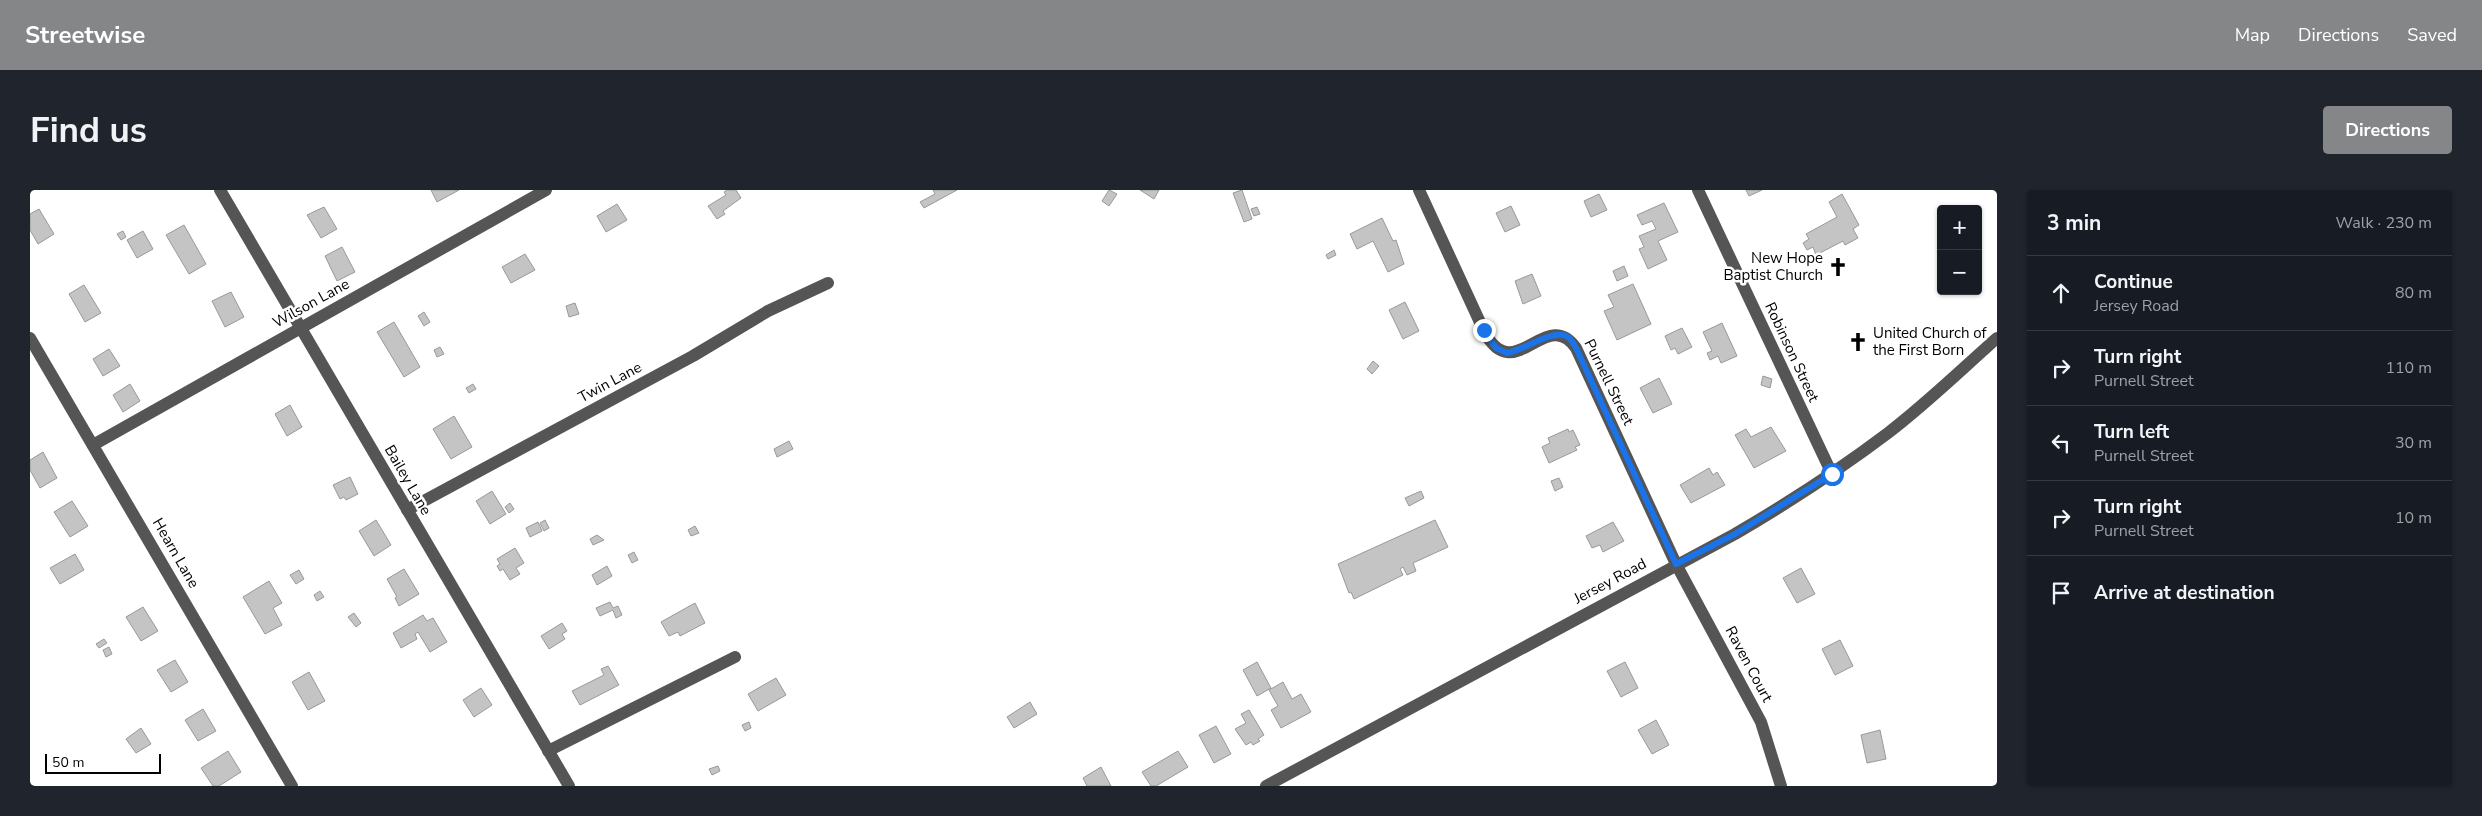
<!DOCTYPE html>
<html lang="en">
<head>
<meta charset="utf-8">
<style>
	body { margin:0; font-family:"Nunito Sans",sans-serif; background:#20242c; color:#f1f3f6 }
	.controls { position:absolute; right:15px; top:15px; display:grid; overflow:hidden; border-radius:5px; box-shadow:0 1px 4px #0004 }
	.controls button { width:45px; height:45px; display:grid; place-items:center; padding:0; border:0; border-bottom:1px solid #363941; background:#171b24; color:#f1f3f6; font:25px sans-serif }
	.scale { position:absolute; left:15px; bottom:12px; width:116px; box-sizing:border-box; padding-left:5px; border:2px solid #000; border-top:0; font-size:14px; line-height:18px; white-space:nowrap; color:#000; -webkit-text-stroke:4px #fff; paint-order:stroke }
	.stop { position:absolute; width:15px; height:15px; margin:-11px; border:4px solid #1a73e8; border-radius:50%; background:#fff }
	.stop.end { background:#1a73e8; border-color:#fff; box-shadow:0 1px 5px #0008 }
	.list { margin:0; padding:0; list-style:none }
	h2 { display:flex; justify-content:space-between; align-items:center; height:65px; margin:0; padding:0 20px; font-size:21px }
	h2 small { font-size:16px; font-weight:400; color:#9ea1a6 }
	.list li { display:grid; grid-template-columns:32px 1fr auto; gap:15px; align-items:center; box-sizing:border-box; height:75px; padding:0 20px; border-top:1px solid #363941 }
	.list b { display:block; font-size:19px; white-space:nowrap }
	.list p { margin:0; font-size:16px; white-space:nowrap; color:#9ea1a6 }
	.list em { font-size:16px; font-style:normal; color:#9ea1a6 }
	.icon { flex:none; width:28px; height:28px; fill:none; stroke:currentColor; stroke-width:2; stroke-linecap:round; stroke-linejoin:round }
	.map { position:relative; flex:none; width:1967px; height:596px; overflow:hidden; border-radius:5px }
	header { display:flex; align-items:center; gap:30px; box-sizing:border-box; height:70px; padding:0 25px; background:#858687; color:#fff }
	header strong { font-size:24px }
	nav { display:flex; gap:28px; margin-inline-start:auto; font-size:18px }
	.intro { display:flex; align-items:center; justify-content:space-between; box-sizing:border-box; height:120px; padding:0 30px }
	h1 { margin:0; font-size:35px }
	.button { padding:12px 22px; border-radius:5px; background:#858687; color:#fff; font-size:18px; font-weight:700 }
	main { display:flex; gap:30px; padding:0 30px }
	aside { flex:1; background:#171b24; border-radius:5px; box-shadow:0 1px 4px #0004 }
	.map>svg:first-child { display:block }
	.building { fill:#c4c4c4; stroke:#999 }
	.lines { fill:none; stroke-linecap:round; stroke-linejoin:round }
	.minor { stroke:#555; stroke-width:12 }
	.route { stroke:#1a73e8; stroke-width:6 }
	.labels { text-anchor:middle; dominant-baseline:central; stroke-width:5; stroke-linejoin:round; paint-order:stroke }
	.poi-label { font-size:15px; fill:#000; stroke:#fff; text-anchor:end }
	.street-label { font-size:15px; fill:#000; stroke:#fff }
</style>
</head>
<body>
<header>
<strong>Streetwise</strong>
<nav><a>Map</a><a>Directions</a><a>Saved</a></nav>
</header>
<div class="intro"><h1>Find us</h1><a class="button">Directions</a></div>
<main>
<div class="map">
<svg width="1967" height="596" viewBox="0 0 1967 596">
	<rect width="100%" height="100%" fill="#fff"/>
	<g class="building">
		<path d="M 401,0 L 429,0 L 407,12 Z"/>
		<path d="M 697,0 L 706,0 L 711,8 L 693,21 L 695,24 L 687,29 L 678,16 L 696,5 L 694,2 Z"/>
		<path d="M 903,0 L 927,0 L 894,18 L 890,12 L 905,4 Z"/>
		<path d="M 1079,0 L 1087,4 L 1079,16 L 1072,11 Z"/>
		<path d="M 1110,0 L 1129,0 L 1124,9 Z"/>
		<path d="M 1212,0 L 1222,29 L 1214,32 L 1203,3 Z"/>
		<path d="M 1716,0 L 1732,0 L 1719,6 Z"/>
		<path d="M 1569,4 L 1577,20 L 1561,27 L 1554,11 Z"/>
		<path d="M 1812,4 L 1829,35 L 1823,39 L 1828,48 L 1815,55 L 1813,51 L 1786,65 L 1783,57 L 1777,60 L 1773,53 L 1779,49 L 1776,44 L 1807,27 L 1799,12 Z"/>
		<path d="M 1634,13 L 1648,42 L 1628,51 L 1637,70 L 1618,79 L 1609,59 L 1614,57 L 1609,46 L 1626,39 L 1622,31 L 1612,35 L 1607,25 Z"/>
		<path d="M 587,14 L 597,30 L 576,42 L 567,26 Z"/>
		<path d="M 1481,16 L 1490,35 L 1475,42 L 1466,23 Z"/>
		<path d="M 294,17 L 307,39 L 291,48 L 277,25 Z"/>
		<path d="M 1227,17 L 1230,24 L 1224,26 L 1221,19 Z"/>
		<path d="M 9,19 L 24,44 L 8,54 L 0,40 L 0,24 Z"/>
		<path d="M 1352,28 L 1363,51 L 1366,50 L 1374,74 L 1358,82 L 1343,51 L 1327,59 L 1320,44 Z"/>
		<path d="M 154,35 L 176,74 L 159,84 L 136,45 Z"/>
		<path d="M 93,41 L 96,47 L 91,50 L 87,44 Z"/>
		<path d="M 113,41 L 123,59 L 107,68 L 97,50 Z"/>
		<path d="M 312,57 L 325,82 L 307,91 L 295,66 Z"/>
		<path d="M 1304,60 L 1306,65 L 1298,69 L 1296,65 Z"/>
		<path d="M 495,64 L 505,80 L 481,93 L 472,77 Z"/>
		<path d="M 1594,76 L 1598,86 L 1587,91 L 1583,81 Z"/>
		<path d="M 1502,84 L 1511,106 L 1493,114 L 1485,91 Z"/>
		<path d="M 1603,94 L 1621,134 L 1587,150 L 1574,121 L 1584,117 L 1578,105 Z"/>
		<path d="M 54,95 L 71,123 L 55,132 L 39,104 Z"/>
		<path d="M 201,102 L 214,127 L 195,137 L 182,111 Z"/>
		<path d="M 1375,112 L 1389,141 L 1373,149 L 1359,120 Z"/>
		<path d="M 545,113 L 549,124 L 539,127 L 536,116 Z"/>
		<path d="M 394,122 L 400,132 L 394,136 L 388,126 Z"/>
		<path d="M 364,132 L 390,177 L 374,187 L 347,142 Z"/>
		<path d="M 1692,133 L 1707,166 L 1691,173 L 1688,166 L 1680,170 L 1677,163 L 1682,161 L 1673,142 Z"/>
		<path d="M 1652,138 L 1662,157 L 1648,164 L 1645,158 L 1641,160 L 1635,146 Z"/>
		<path d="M 410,157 L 414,164 L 407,167 L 404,160 Z"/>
		<path d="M 79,159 L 90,176 L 73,186 L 63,169 Z"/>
		<path d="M 1343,171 L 1349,176 L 1342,184 L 1337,179 Z"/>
		<path d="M 1733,186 L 1742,189 L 1740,198 L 1731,195 Z"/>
		<path d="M 1629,188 L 1642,214 L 1623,223 L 1610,198 Z"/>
		<path d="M 100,194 L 110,211 L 93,222 L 83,205 Z"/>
		<path d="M 443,194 L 446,199 L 439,203 L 436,198 Z"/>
		<path d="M 260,215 L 272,237 L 257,246 L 245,224 Z"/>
		<path d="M 424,226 L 442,257 L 421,269 L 403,239 Z"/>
		<path d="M 1741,237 L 1756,261 L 1724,278 L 1705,245 L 1716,239 L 1721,247 Z"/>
		<path d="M 1538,239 L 1539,242 L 1543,240 L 1550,255 L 1545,257 L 1547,260 L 1519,273 L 1512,257 L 1520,253 L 1518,248 Z"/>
		<path d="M 759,251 L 763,259 L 747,267 L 744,259 Z"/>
		<path d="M 13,262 L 27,288 L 10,298 L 0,280 L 0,270 Z"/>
		<path d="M 1679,278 L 1683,285 L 1687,282 L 1695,295 L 1661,313 L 1650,295 Z"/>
		<path d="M 320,287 L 328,304 L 316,310 L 314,307 L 310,309 L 303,295 Z"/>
		<path d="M 1529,288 L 1533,297 L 1525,301 L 1521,291 Z"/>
		<path d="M 462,301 L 476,324 L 460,334 L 446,311 Z"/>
		<path d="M 1391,301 L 1394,308 L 1379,316 L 1375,308 Z"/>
		<path d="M 42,311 L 58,336 L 40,347 L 24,322 Z"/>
		<path d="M 480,313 L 484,319 L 479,323 L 475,317 Z"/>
		<path d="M 346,330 L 361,355 L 344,366 L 329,341 Z"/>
		<path d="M 515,330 L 519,338 L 514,341 L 510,333 Z"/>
		<path d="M 1405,330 L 1418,357 L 1383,373 L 1386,381 L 1377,385 L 1373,377 L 1370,379 L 1373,385 L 1324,409 L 1321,402 L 1319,403 L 1308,374 Z"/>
		<path d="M 508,332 L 512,341 L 500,347 L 496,338 Z"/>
		<path d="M 1583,332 L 1594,351 L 1573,362 L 1570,355 L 1562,358 L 1556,346 Z"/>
		<path d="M 665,336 L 669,343 L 661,346 L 658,340 Z"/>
		<path d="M 567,345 L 574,350 L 563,355 L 560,349 Z"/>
		<path d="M 485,358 L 494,373 L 486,378 L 490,384 L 480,390 L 473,379 L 470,381 L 467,376 L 470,374 L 467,369 Z"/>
		<path d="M 604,362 L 608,370 L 602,373 L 598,365 Z"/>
		<path d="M 45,364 L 54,380 L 30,394 L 20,378 Z"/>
		<path d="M 577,376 L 582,386 L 567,395 L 562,385 Z"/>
		<path d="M 1771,378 L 1785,404 L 1767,413 L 1753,388 Z"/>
		<path d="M 374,379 L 389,404 L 369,416 L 365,408 L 367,407 L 357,389 Z"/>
		<path d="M 269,380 L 274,389 L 266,394 L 260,385 Z"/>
		<path d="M 239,391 L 252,413 L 243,418 L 252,435 L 235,444 L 213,407 Z"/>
		<path d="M 290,401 L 294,407 L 287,411 L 284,405 Z"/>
		<path d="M 580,412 L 583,418 L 588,416 L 592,425 L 586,428 L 583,420 L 570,426 L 566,418 Z"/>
		<path d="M 665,413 L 675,433 L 650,446 L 648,442 L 639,446 L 631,432 Z"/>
		<path d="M 113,417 L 128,441 L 111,451 L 96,427 Z"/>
		<path d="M 324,423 L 331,433 L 326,437 L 318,427 Z"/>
		<path d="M 393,425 L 397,431 L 403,428 L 417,452 L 400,462 L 388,442 L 385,444 L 387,449 L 371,458 L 363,443 Z"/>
		<path d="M 532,433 L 537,441 L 532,444 L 535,449 L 519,459 L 511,446 Z"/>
		<path d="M 74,449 L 77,453 L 69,458 L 66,454 Z"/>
		<path d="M 1810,450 L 1823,476 L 1805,485 L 1792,459 Z"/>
		<path d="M 79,457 L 82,464 L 76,467 L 73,460 Z"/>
		<path d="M 145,470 L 158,492 L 141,502 L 127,480 Z"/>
		<path d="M 1227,472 L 1241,498 L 1227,506 L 1213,480 Z"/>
		<path d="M 1595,472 L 1608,498 L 1591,507 L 1577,481 Z"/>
		<path d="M 578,476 L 589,495 L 550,515 L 542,501 L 574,485 L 571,479 Z"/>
		<path d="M 279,482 L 295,511 L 278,520 L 262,492 Z"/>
		<path d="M 746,488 L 756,505 L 728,521 L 718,504 Z"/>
		<path d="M 1253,492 L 1262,509 L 1271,504 L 1281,522 L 1251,538 L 1241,520 L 1248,516 L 1239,500 Z"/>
		<path d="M 451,498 L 462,515 L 444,527 L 433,510 Z"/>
		<path d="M 1000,512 L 1007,524 L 984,538 L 977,527 Z"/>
		<path d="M 173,519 L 186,541 L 168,551 L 155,530 Z"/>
		<path d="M 1219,520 L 1234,545 L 1228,549 L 1230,551 L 1223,555 L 1221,552 L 1216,555 L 1205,539 L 1216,533 L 1211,524 Z"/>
		<path d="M 1626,530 L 1639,555 L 1622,564 L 1608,540 Z"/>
		<path d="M 719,532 L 721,538 L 715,541 L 712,535 Z"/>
		<path d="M 1186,536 L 1201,564 L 1184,573 L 1169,545 Z"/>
		<path d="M 111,538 L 121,554 L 106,563 L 96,549 Z"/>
		<path d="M 1850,540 L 1856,569 L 1837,573 L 1831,545 Z"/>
		<path d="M 198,561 L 211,582 L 189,596 L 183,596 L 171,578 Z"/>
		<path d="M 1148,561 L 1158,577 L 1126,596 L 1121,596 L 1112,582 Z"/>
		<path d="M 688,576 L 690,581 L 682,585 L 679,579 Z"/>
		<path d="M 1071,577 L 1081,596 L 1057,596 L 1053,588 Z"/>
	</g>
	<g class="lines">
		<g class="minor">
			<path d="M 190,0 L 539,596"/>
			<path d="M 1389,0 L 1454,141 C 1484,199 1516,115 1546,158 L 1646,374 L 1731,532 L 1751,596"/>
			<path d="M 1668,0 L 1802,284"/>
			<path d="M 0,148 L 262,596"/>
			<path d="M 63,255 L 516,0"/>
			<path d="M 377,320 L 663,166 L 738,121 L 798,93"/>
			<path d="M 518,561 L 705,467"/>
			<path d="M 1236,596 L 1705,344 C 1758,313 1809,280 1858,243 C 1896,214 1931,180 1967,148"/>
		</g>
	</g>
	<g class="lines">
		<path class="route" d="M 1454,140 L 1466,158 L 1477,163 C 1493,161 1526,136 1539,148 C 1542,150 1544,155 1546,158 L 1646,374 L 1705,344 L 1802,284"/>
	</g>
	<defs>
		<g id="church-bare" transform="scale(1.5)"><path d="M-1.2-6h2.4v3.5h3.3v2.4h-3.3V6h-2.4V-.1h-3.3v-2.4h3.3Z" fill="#000" stroke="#fff" stroke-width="2.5" paint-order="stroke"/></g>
	</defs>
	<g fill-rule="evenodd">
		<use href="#church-bare" x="1808" y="77"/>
		<use href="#church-bare" x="1828" y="152"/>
	</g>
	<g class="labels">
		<g class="poi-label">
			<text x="1793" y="68">New Hope<tspan x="1793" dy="17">Baptist Church</tspan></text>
			<text x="1843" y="143" text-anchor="start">United Church of<tspan x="1843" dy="17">the First Born</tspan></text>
		</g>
		<g class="street-label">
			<text transform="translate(281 113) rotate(-29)">Wilson Lane</text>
			<text transform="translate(1762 162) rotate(65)">Robinson Street</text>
			<text transform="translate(580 192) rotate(-28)">Twin Lane</text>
			<text transform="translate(1579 192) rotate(64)">Purnell Street</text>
			<text transform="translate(378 290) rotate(60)">Bailey Lane</text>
			<text transform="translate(146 363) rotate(60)">Hearn Lane</text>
			<text transform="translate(1580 391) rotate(-28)">Jersey Road</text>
			<text transform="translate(1719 474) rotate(62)">Raven Court</text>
		</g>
	</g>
</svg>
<div class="controls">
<button>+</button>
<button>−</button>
</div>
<div class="scale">50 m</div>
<div class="stop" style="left:1802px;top:284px"></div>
<div class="stop end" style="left:1454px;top:140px"></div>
</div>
<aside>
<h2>3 min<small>Walk · 230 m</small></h2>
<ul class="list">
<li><svg class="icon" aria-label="ahead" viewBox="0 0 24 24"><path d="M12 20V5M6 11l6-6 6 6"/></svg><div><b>Continue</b><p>Jersey Road</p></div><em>80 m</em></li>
<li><svg class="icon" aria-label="right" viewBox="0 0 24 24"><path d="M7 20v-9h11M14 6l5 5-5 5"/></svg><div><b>Turn right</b><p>Purnell Street</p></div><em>110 m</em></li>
<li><svg class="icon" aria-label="left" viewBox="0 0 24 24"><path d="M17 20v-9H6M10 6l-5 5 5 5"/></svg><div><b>Turn left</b><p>Purnell Street</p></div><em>30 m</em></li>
<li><svg class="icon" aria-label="right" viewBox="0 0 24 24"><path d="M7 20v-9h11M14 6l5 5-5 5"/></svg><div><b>Turn right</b><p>Purnell Street</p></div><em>10 m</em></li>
<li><svg class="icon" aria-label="arrive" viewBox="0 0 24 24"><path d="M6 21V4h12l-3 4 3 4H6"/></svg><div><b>Arrive at destination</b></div></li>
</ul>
</aside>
</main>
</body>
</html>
